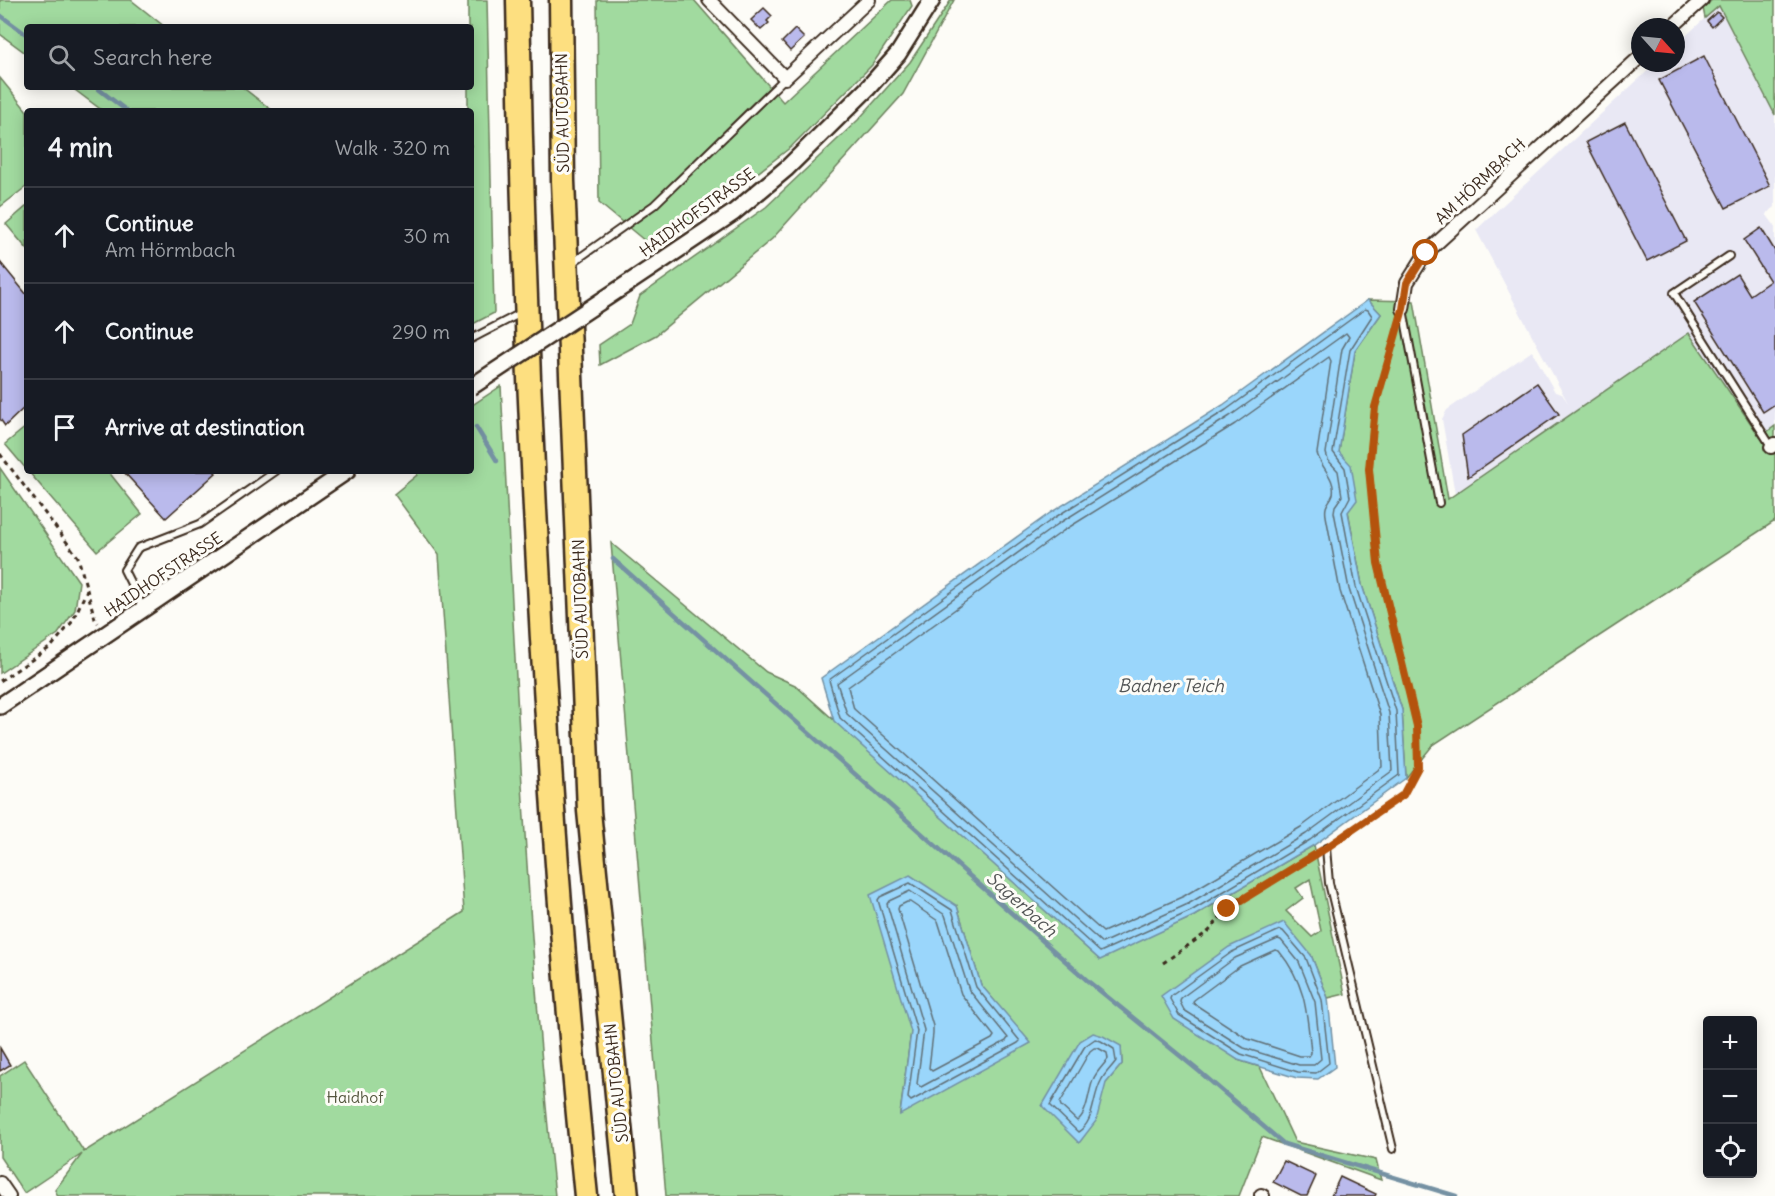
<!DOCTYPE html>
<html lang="en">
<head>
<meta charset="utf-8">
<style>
	body { margin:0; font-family:Delius,sans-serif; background:#242831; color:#f1f3f6 }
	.controls { position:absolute; right:18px; bottom:18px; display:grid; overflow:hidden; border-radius:6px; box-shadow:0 3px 15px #0003 }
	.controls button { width:54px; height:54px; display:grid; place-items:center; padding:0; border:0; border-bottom:2px solid #363941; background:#171b24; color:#f1f3f6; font:30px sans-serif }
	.compass { position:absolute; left:1631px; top:18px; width:54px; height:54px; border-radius:50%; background:#171b24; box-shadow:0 3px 15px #0003; rotate:117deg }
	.stop { position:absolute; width:18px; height:18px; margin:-14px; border:4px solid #b45309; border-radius:50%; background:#fff }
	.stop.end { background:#b45309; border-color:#fff; box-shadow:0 2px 6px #0008 }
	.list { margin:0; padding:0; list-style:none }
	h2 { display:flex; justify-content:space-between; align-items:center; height:78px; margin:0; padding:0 24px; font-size:26px }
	h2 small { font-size:20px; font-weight:400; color:#9ea1a6 }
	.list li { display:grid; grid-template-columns:39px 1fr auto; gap:18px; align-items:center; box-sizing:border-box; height:96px; padding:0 24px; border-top:2px solid #363941 }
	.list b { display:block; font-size:22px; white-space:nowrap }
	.list p { margin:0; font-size:20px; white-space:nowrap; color:#9ea1a6 }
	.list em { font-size:20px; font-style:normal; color:#9ea1a6 }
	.icon { flex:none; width:33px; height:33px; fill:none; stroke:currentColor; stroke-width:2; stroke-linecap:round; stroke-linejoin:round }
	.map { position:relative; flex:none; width:1775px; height:1196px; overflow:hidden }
	.search { position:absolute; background:#171b24; box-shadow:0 3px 15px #0003; left:24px; top:24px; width:450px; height:66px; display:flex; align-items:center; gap:15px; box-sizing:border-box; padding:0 21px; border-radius:6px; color:#9ea1a6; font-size:22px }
	.panel { position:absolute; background:#171b24; box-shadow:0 3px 15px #0003; left:24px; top:108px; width:450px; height:366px; border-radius:6px }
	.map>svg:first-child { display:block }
	.built { fill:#e9e8f4 }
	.green { fill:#a1da9f; stroke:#6e825e; stroke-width:1.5; fill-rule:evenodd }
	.water { fill:#9ad6fb; stroke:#7491a3; stroke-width:1.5 }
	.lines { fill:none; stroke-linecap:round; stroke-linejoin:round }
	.shore { stroke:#616f76; stroke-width:1.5 }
	.stream { stroke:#7491a3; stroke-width:4.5 }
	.building { fill:#babaec; stroke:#3b2a1e; stroke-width:1.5 }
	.service-casing { stroke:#3b2a1e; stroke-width:10 }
	.minor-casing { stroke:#3b2a1e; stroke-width:16 }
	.tertiary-casing { stroke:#3b2a1e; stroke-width:20 }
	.motorway-casing { stroke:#3b2a1e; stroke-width:27 }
	.path { stroke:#3b2a1e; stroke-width:3; stroke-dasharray:4.5 4.5; stroke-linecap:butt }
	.service { stroke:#fdfcf7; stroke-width:6 }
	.minor { stroke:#fdfcf7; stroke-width:12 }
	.tertiary { stroke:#fdfcf7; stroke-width:15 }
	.motorway { stroke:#fddf80; stroke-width:22 }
	.tertiary-bridge-casing { stroke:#3b2a1e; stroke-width:20; stroke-linecap:butt }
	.tertiary-bridge { stroke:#fdfcf7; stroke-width:15 }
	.route { stroke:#b45309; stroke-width:8 }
	.labels { text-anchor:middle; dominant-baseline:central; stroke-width:6; stroke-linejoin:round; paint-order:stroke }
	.street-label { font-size:16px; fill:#3b2a1e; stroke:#fdfcf7 }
	.park-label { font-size:16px; fill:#54563e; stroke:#fdfcf7 }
	.water-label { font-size:18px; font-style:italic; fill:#535555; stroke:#fdfcf7 }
</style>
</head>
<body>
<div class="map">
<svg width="1775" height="1196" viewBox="0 0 1775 1196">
	<rect width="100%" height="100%" fill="#fdfcf7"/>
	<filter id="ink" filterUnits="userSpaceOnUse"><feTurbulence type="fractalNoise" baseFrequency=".0167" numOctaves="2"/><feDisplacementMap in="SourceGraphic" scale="12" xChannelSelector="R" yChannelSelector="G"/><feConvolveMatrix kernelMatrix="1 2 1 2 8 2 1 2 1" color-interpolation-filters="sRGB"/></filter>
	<g filter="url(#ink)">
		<path class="built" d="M 1719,5 L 1775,115 L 1775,207 L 1766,214 L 1775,226 L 1775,426 L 1760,438 L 1689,333 L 1455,494 L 1442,419 L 1447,410 L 1532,351 L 1555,392 L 1562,394 L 1568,403 L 1476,230 L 1656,63 L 1676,63 L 1676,45 Z"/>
		<g class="green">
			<path d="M 0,0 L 131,0 L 165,27 L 27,27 L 27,54 L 0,34 Z"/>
			<path d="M 468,0 L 487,0 L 494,313 L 471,325 L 471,111 L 468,111 L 468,87 L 471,87 L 471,27 L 468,27 Z"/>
			<path d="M 597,0 L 694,0 L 783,102 L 892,0 L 910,0 L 912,6 L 872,65 L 791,147 L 681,232 L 645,241 L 599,203 Z"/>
			<path d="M 951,0 L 954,0 L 903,94 L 772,239 L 656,335 L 600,365 L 599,345 L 630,324 L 640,296 L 766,207 L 858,120 L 910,62 Z"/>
			<path d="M 1712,0 L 1775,0 L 1775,115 L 1719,6 L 1705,18 L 1703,8 Z"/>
			<path d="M 0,78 L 27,111 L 27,186 L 0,207 Z"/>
			<path d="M 71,87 L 242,87 L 273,111 L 103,111 Z"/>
			<path d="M 27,206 L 27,249 L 6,224 Z"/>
			<path d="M 1368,300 L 1414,301 L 1448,499 L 1689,333 L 1760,437 L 1775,426 L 1775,521 L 1433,745 L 1406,778 L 1402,710 L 1362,585 L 1348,511 L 1339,452 L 1355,351 L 1381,314 Z"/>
			<path d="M 501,386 C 515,656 526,927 555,1196 L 58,1196 L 55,1190 L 82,1154 L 24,1193 L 0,1157 L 0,1076 L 24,1060 L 84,1152 L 464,912 L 439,555 L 394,494 L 417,475 L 416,471 L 471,471 L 471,406 Z"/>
			<path d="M 27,426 L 27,470 L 5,444 Z"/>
			<path d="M 0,468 L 79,582 L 75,610 L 58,634 L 0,673 Z"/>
			<path d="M 28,471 L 108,471 L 142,514 L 97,551 Z"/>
			<path d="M 611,543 L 766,672 L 795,685 L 1099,959 L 1194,916 L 1314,845 L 1345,994 L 1328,998 L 1311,955 L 1238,1060 L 1260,1067 L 1295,1142 L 1376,1160 L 1381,1180 L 1262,1137 L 1239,1196 L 666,1196 ZM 1310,879 L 1321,931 L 1312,937 L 1286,911 L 1303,898 L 1296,888 ZM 957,906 L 981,985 L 1030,1043 L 900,1114 L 911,1032 ZM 1121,1046 L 1122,1064 L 1106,1083 Z"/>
		</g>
		<g class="water">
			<path d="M 1368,300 L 1381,314 L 1355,351 L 1339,452 L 1351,465 L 1357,500 L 1348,512 L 1362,585 L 1402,710 L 1406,778 L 1314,845 L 1194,916 L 1100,960 L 834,721 L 821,678 L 1050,513 L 1223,405 Z"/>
			<path d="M 910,875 L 957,906 L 981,985 L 1031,1043 L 900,1115 L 911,1032 L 870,895 Z"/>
			<path d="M 1284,922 L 1311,955 L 1328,998 L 1335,1067 L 1318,1079 L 1297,1078 L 1238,1060 L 1174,1019 L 1161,996 L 1229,947 Z"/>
			<path d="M 1093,1033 L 1103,1036 L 1121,1046 L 1122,1064 L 1106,1083 L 1096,1121 L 1079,1143 L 1042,1106 L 1080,1041 Z"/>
		</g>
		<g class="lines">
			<g class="shore">
				<path d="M 1365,309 L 1368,310 L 1372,316 L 1350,350 L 1333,452 L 1345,468 L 1350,497 L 1342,512 L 1356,587 L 1396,711 L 1399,775 L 1310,840 L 1191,911 L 1100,952 L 840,718 L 829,680 L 1054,518 L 1226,410 Z"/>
				<path d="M 1346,333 L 1349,337 L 1342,349 L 1326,453 L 1328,460 L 1338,471 L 1342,496 L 1335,506 L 1334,512 L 1349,589 L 1389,713 L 1392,771 L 1306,834 L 1188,904 L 1102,943 L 847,714 L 837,683 L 1058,524 L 1230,416 Z"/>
				<path d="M 1329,357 L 1331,361 L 1317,453 C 1320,467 1336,478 1333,494 C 1330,503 1324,503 1326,516 L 1340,591 L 1380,715 L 1382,767 L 1301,827 L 1184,896 L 1103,932 L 854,709 L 848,687 L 1063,531 L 1235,424 Z"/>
				<path d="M 910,883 L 952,910 L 976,987 L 1020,1041 L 1018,1043 L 911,1101 L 908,1098 L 917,1031 L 878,900 L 880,897 Z"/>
				<path d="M 910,891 L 945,915 L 969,990 L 1008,1038 L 1006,1041 L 921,1087 L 917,1084 L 924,1030 L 887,904 L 889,901 Z"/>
				<path d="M 907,902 L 910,902 L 938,921 L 961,994 L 994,1036 L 992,1039 L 932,1071 L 929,1068 L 933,1034 L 933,1026 L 898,909 L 899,906 Z"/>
				<path d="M 1280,930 L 1283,931 L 1306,958 L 1322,1000 L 1329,1063 L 1316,1073 L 1298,1072 L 1241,1054 L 1179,1015 L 1170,999 L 1171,996 L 1232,952 Z"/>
				<path d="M 1278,939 L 1281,940 L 1299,962 L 1315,1002 L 1321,1059 L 1314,1065 L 1299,1065 L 1244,1048 L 1184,1010 L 1180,1002 L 1181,998 L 1235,958 Z"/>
				<path d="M 1275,950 L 1279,951 C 1306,984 1307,1012 1311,1053 L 1309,1056 L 1300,1056 L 1248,1039 L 1193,1003 L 1194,1000 L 1240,966 Z"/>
				<path d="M 1095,1039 L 1101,1041 L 1114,1049 L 1116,1061 C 1111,1068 1104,1074 1101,1081 C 1092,1097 1095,1122 1078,1132 L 1050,1105 L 1085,1046 Z"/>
				<path d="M 1094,1048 L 1098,1048 L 1107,1053 L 1108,1059 C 1103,1066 1096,1072 1093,1080 C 1088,1092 1088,1113 1077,1121 L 1061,1106 L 1060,1103 L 1090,1051 Z"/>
			</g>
			<g class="stream">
				<path d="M 0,15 L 27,35"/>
				<path d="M 96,87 L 127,111"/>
				<path d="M 476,427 L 497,461"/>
				<path d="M 613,559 L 1089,982 L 1200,1072 L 1284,1144 L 1456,1196"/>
			</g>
		</g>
		<g class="building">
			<path d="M 764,8 L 772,16 L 767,21 L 769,23 L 761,30 L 751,20 Z"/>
			<path d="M 1717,12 L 1722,17 L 1712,27 L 1707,21 Z"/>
			<path d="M 795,29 L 804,38 L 790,51 L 782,42 Z"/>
			<path d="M 1704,56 L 1770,186 L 1726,208 L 1659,80 Z"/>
			<path d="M 1625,122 L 1686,241 L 1647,261 L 1586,142 Z"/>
			<path d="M 1761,228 L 1775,251 L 1775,404 L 1763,412 L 1694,302 L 1737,274 L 1750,295 L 1770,281 L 1744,240 Z"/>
			<path d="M 0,262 L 27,295 L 27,405 L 5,426 L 0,419 Z"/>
			<path d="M 1537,383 L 1559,414 L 1468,477 L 1462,435 Z"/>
			<path d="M 123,471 L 214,471 L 216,473 L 166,518 Z"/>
			<path d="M 0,1048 L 10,1065 L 0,1071 Z"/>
			<path d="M 1284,1161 L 1316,1176 L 1307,1196 L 1301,1196 L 1273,1182 Z"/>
			<path d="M 1340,1177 L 1376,1194 L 1375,1196 L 1331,1196 Z"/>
		</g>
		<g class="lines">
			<g class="service-casing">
				<g id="service">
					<path d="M 1729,256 L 1674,293 L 1771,446"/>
					<path d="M 572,263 L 654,205 L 785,78"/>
					<path d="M 1403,309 L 1439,503"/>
					<path d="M 471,339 L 521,313"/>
					<path d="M 143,608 L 124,570 L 138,548 L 200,524 L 276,471"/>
					<path d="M 1326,848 L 1329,883 L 1393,1149"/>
				</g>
			</g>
			<g class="minor-casing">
				<g id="minor">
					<path d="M 709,0 L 785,78 L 869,0"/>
					<path d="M 1672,27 L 1702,0"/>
					<path d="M 1403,309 L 1407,283 L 1426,253 L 1640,57"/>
					<path d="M 1771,447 L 1775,444"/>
					<path d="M 0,1183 L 9,1196"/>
					<path d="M 1261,1195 L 1263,1196"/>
				</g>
			</g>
			<g class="tertiary-casing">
				<g id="tertiary">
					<path d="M 627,284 L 733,213 L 787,168 L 867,89 L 898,54 L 932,0"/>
					<path d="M 0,706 L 347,471"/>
				</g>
			</g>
			<g class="motorway-casing">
				<g id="motorway">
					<path d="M 518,0 C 523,293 536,586 558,878 C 566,984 575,1090 586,1196"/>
					<path d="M 561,0 L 563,181 L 589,811 L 627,1196"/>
				</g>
			</g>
			<g class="path">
				<path d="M 0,454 L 78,557 L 95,619 L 98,623"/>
				<path d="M 0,681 L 51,647 L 72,622 L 87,590"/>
				<path d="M 1334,842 L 1403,795 L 1418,767 L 1417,726 L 1378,563 L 1369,469 L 1375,407 L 1396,334"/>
				<path d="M 1163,963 L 1209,931 L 1227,909 L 1316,854"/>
			</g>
			<use href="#service" class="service"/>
			<use href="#minor" class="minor"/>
			<use href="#tertiary" class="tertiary"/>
			<use href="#motorway" class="motorway"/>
			<g class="tertiary-bridge-casing">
				<path id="tertiary-bridge" d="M 471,387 L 627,284"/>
			</g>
			<use href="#tertiary-bridge" class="tertiary-bridge"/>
		</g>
	</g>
	<g class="lines" filter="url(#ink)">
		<path class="route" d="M 1227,909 L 1326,848 L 1403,795 L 1418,767 L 1417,726 L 1378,563 L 1369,469 L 1375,407 L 1403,309 L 1407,283 L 1426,253"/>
	</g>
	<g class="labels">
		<g class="street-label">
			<text transform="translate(562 113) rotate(-91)">SÜD AUTOBAHN</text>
			<text transform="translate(1480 181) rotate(-43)">AM HÖRMBACH</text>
			<text transform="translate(697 212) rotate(-36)">HAIDHOFSTRASSE</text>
			<text transform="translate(163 574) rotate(-34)">HAIDHOFSTRASSE</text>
			<text transform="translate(580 599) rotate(-92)">SÜD AUTOBAHN</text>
			<text transform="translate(616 1083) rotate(-96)">SÜD AUTOBAHN</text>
		</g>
		<g class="park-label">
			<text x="355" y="1097">Haidhof</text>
		</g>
		<g class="water-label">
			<text x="1171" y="685">Badner Teich</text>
			<text transform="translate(1022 904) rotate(42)">Sagerbach</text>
		</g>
	</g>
</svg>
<div class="controls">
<button>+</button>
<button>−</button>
<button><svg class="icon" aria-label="locate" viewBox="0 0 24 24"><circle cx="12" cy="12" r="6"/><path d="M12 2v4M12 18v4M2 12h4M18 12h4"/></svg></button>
</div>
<svg class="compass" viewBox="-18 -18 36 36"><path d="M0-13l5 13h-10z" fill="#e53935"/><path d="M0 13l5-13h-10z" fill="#9ea1a6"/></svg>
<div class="stop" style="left:1426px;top:253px"></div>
<div class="stop end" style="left:1227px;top:909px"></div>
<div class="search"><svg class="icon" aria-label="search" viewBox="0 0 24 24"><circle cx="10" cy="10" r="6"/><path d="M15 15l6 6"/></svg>Search here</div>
<section class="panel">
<h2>4 min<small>Walk · 320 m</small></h2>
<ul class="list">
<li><svg class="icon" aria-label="ahead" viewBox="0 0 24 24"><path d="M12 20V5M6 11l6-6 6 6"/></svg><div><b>Continue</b><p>Am Hörmbach</p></div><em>30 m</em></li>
<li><svg class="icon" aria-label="ahead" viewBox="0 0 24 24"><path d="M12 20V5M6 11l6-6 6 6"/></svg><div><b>Continue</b></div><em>290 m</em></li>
<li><svg class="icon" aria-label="arrive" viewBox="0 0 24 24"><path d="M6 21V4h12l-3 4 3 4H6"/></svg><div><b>Arrive at destination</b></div></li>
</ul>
</section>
</div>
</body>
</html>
